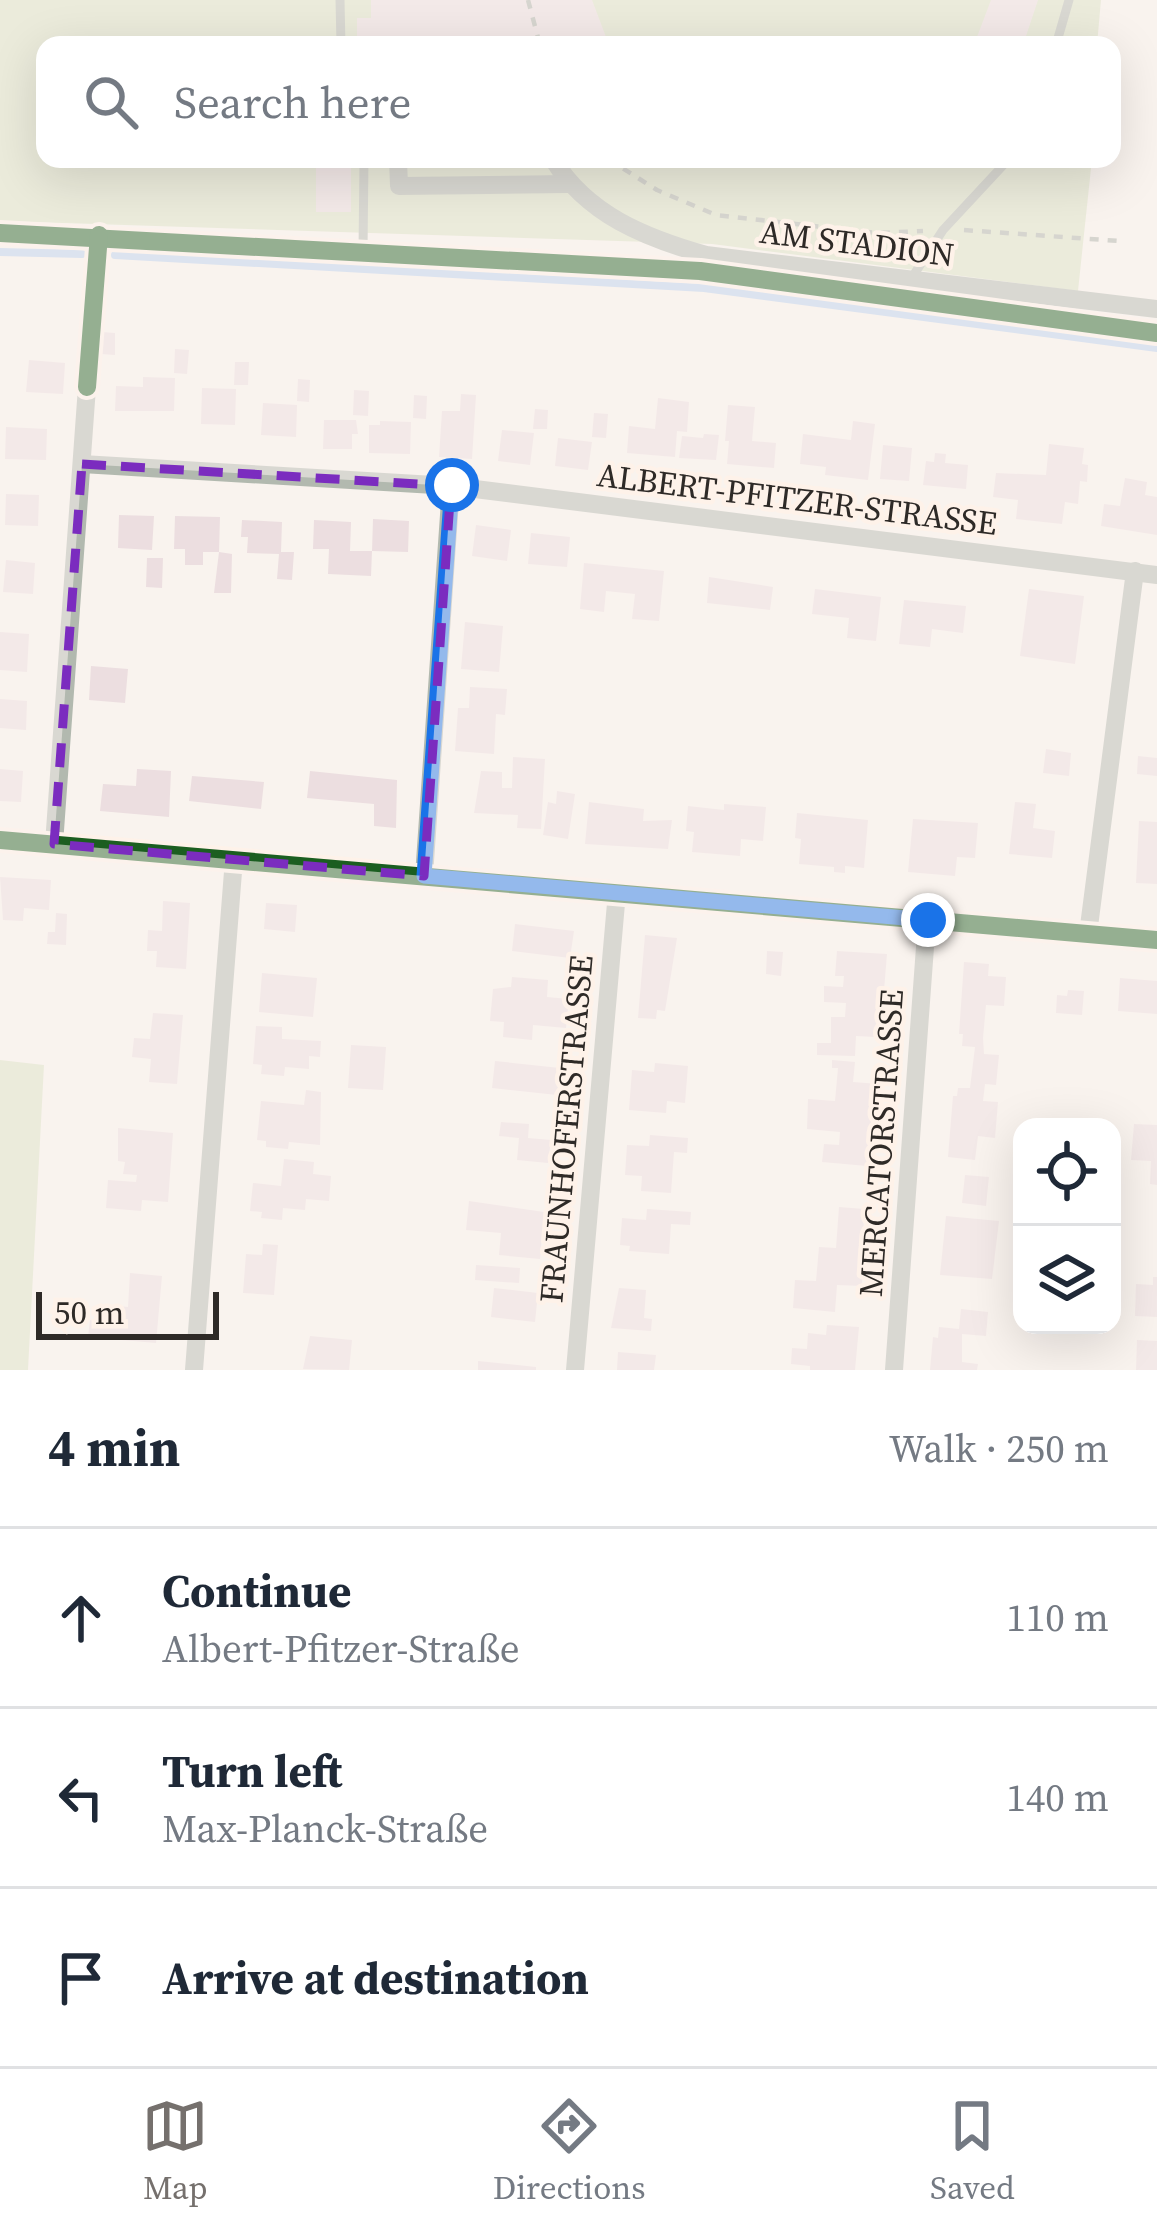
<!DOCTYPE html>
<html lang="en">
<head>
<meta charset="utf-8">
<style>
	body { margin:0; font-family:"Source Serif 4",serif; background:#f2f2f3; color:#1f2937 }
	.controls { position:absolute; right:36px; bottom:36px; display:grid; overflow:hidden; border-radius:24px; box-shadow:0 12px 48px #0002 }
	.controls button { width:108px; height:108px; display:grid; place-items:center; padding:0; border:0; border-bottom:3px solid #e0e1e3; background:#fff; color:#1f2937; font:60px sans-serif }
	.scale { position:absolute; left:36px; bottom:30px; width:183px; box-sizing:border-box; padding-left:12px; border:6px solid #2e2a27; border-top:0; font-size:33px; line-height:42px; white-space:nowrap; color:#2e2a27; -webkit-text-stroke:9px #fef2e9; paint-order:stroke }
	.stop { position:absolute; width:36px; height:36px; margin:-27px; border:9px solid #1a73e8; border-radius:50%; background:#fff }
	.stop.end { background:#1a73e8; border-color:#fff; box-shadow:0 3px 12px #0008 }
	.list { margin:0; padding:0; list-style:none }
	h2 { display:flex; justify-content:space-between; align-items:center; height:156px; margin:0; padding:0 48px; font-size:51px }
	h2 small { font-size:39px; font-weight:400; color:#747a83 }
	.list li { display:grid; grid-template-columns:78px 1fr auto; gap:36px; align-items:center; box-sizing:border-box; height:180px; padding:0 48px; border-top:3px solid #e0e1e3 }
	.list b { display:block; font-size:45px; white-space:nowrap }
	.list p { margin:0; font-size:39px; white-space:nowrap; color:#747a83 }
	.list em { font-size:39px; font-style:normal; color:#747a83 }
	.icon { flex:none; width:66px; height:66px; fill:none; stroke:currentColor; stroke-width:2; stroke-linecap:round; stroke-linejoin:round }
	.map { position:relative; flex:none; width:1157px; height:1370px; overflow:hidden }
	.search { position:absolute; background:#fff; box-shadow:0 12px 48px #0002; left:36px; right:36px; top:36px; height:132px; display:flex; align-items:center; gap:30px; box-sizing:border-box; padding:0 42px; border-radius:24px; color:#747a83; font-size:45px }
	.sheet { height:696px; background:#fff }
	nav { display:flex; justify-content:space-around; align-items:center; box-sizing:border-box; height:168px; border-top:3px solid #e0e1e3; background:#fff; font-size:33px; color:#747a83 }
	nav a { display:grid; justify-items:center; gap:6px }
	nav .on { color:#75706d }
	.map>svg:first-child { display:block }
	.green { fill:#dae3c4 }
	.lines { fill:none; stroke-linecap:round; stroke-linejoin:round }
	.stream { stroke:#b8d1ef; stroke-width:8 }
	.building { fill:#ecdee0 }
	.path { stroke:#acb1a8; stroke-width:4.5; stroke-dasharray:9 9; stroke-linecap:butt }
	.lane { stroke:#b2b9af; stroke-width:9 }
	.street { stroke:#b2b9af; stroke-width:18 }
	.cycleway-casing { stroke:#fef2e9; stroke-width:26 }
	.cycleway { stroke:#1b5e20; stroke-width:18 }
	.route { stroke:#1a73e8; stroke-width:15 }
	.marked { fill:none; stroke:#7b2cbf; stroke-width:9; stroke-dasharray:24 15; stroke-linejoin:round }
	.labels { text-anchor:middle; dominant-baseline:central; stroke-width:9; stroke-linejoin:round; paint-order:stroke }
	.street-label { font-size:33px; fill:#2e2a27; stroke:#fef2e9 }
</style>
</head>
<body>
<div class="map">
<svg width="1157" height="1370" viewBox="0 0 1157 1370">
	<rect width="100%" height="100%" fill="#f9f3ee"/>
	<g class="green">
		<path d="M 0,0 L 1101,0 L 1097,45 L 45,45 L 45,159 L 1092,159 L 1078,291 L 712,244 L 0,221 Z"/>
		<path d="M 0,1060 L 44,1065 L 28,1370 L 0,1370 Z"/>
	</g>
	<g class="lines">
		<g class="stream">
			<path d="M 0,252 L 82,254"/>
			<path d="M 115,255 L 704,288 L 1157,348"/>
		</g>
	</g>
	<g class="building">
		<path d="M 371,0 L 592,0 L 609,45 L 357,45 L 357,18 L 371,18 Z"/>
		<path d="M 991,0 L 1038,0 L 1023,45 L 974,45 Z"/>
		<rect x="316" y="162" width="35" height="50"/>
		<path d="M 102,332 L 115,333 L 115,355 L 101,354 Z"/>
		<path d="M 175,349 L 189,350 L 187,374 L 174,373 Z"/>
		<path d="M 29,360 L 65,363 L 63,394 L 26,392 Z"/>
		<path d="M 235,362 L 249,362 L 248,385 L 234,385 Z"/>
		<path d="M 143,377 L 175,378 L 174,411 L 115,411 L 116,386 L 143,387 Z"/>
		<path d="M 298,379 L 310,380 L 309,402 L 297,401 Z"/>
		<path d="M 202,388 L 236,389 L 235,425 L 201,424 Z"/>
		<path d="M 354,390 L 369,391 L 368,416 L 353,415 Z"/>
		<path d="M 461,394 L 476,395 L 472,459 L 439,457 L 442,411 L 460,411 Z"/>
		<path d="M 414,395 L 427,396 L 426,419 L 413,418 Z"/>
		<path d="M 658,398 L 689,402 L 687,432 L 677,431 L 675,457 L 627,453 L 629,426 L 655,429 Z"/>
		<path d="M 263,403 L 297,405 L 296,437 L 261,435 Z"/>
		<path d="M 728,405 L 755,407 L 752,441 L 776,443 L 774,468 L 727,464 L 729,441 L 725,441 Z"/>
		<path d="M 535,409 L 548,410 L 547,429 L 533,429 Z"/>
		<path d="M 594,413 L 608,414 L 606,438 L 592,437 Z"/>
		<path d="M 324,420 L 356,420 L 358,434 L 352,434 L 352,449 L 323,449 Z"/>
		<path d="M 380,421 L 411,422 L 410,454 L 369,453 L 369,425 L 380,425 Z"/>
		<path d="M 853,421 L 875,424 L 868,480 L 825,475 L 826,467 L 800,464 L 803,434 L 851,440 Z"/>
		<path d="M 6,427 L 47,429 L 46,460 L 5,459 Z"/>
		<path d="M 502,430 L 534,433 L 530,465 L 498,461 Z"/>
		<path d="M 704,434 L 719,435 L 716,460 L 679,458 L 682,436 L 703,438 Z"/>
		<path d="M 558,438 L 592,442 L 588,470 L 555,466 Z"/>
		<path d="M 1049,444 L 1084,448 L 1082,464 L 1088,465 L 1087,482 L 1080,481 L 1078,504 L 1065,502 L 1062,524 L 1016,519 L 1018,500 L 993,497 L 996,473 L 1046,475 Z"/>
		<path d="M 883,445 L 912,448 L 909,481 L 880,479 Z"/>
		<path d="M 935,453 L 946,454 L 945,463 L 968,465 L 966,489 L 923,485 L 926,461 L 934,462 Z"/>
		<path d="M 1125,478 L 1147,482 L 1145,495 L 1157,497 L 1157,535 L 1101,526 L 1104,504 L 1120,506 Z"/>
		<path d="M 6,494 L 39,495 L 38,526 L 5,525 Z"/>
		<path d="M 119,515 L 154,516 L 152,550 L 118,548 Z"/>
		<path d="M 175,516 L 220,517 L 219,552 L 232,554 L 231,593 L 214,593 L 219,552 L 203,552 L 203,565 L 185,565 L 185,549 L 174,549 Z"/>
		<path d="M 373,519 L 409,521 L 408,552 L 372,551 Z"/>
		<path d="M 242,520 L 282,522 L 281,552 L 294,552 L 292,580 L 277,579 L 279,554 L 247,553 L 248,537 L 241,537 Z"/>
		<path d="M 314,520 L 351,522 L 350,551 L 372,551 L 371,576 L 328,574 L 329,549 L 313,549 Z"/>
		<path d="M 476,525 L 511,530 L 507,561 L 472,556 Z"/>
		<path d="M 531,533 L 570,537 L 567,567 L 528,564 Z"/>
		<path d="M 147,558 L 163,558 L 162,588 L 146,587 Z"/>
		<path d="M 6,560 L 35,563 L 33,594 L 3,592 Z"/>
		<path d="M 584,563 L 664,571 L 659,621 L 632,619 L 635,594 L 606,591 L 604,612 L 580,609 Z"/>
		<path d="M 709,577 L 773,587 L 770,610 L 707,603 Z"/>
		<path d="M 815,589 L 881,597 L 876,641 L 847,638 L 849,618 L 812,614 Z"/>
		<path d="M 1029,589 L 1084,596 L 1075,664 L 1020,656 Z"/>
		<path d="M 904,600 L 966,606 L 963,633 L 932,629 L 930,647 L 899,644 Z"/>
		<path d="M 465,622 L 503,626 L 499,672 L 461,669 Z"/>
		<path d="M 0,632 L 29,634 L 27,672 L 0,670 Z"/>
		<path d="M 91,666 L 128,669 L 125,703 L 89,700 Z"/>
		<path d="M 470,687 L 507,689 L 505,715 L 496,714 L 494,754 L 455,751 L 458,708 L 469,708 Z"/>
		<path d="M 0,699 L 27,701 L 26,730 L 0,728 Z"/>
		<path d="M 1046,749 L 1071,753 L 1069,776 L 1043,773 Z"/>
		<path d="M 1138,756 L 1157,758 L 1157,776 L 1137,774 Z"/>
		<path d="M 513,757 L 545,759 L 541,829 L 517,828 L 518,815 L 474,813 L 481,771 L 502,772 L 502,788 L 512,788 Z"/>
		<path d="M 0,769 L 23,771 L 21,802 L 0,801 Z"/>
		<path d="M 137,769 L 171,771 L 169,817 L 100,811 L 103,784 L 136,786 Z"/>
		<path d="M 310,771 L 397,780 L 396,828 L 374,826 L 374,804 L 307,798 Z"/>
		<path d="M 192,776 L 264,782 L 261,809 L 189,801 Z"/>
		<path d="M 557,791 L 575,794 L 568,839 L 543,835 L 548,802 L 556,804 Z"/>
		<path d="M 589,802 L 644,809 L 643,821 L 672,820 L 668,849 L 585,844 Z"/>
		<path d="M 1015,802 L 1036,804 L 1033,828 L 1055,831 L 1052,858 L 1009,854 Z"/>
		<path d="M 724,804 L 766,807 L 763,841 L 741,839 L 740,856 L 692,852 L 694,832 L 686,831 L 688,806 L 724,810 Z"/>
		<path d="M 797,813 L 868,820 L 864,868 L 845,866 L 845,873 L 834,872 L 834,867 L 799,864 L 801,839 L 795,838 Z"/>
		<path d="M 913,819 L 978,823 L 975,858 L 957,857 L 955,876 L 908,872 Z"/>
		<path d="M 1139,821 L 1157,822 L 1157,884 L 1136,883 Z"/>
		<path d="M 0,877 L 51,880 L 49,910 L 24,908 L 23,921 L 3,920 Z"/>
		<path d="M 163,901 L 190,903 L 186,969 L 156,967 L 157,951 L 147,951 L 148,930 L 162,931 Z"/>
		<path d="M 266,903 L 297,905 L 295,932 L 264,929 Z"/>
		<path d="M 56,913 L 67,914 L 66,945 L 47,944 L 48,932 L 55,932 Z"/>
		<path d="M 515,924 L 574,931 L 570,958 L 512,951 Z"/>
		<path d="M 645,935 L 677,938 L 665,1011 L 657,1010 L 656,1019 L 638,1018 Z"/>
		<path d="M 767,951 L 783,952 L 781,976 L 766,974 Z"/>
		<path d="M 837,951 L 887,954 L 881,1027 L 875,1030 L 875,1037 L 856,1036 L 855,1056 L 817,1055 L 817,1043 L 831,1043 L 831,1017 L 845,1017 L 846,1003 L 824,1002 L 824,986 L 843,987 L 844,976 L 835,976 Z"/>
		<path d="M 964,962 L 989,964 L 988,976 L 1006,977 L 1004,1006 L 986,1005 L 983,1038 L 984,1054 L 999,1055 L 996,1085 L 985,1084 L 983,1101 L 998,1102 L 995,1138 L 978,1136 L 975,1160 L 948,1157 L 953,1096 L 957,1096 L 958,1088 L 970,1088 L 975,1047 L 962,1046 L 963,1034 L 959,1034 Z"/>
		<path d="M 262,973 L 317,978 L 313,1017 L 259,1012 Z"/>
		<path d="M 512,977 L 548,980 L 547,997 L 569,999 L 566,1028 L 533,1025 L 532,1040 L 503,1037 L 504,1022 L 490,1021 L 493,989 L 511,987 Z"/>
		<path d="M 1120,978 L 1157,981 L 1157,1014 L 1118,1011 Z"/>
		<path d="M 1068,990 L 1084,991 L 1082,1015 L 1056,1013 L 1057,995 L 1067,996 Z"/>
		<path d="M 153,1013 L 183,1015 L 177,1084 L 149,1082 L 151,1059 L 132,1057 L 134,1038 L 150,1039 Z"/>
		<path d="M 256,1026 L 282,1027 L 282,1039 L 321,1041 L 320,1057 L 309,1056 L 309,1069 L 285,1067 L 284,1076 L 261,1074 L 262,1065 L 253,1064 Z"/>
		<path d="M 351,1045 L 386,1047 L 383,1090 L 348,1088 Z"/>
		<path d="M 832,1060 L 855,1062 L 853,1082 L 879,1084 L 867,1166 L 822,1162 L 824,1144 L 839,1145 L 840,1132 L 807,1129 L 808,1099 L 835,1101 L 838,1068 L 832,1068 Z"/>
		<path d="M 495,1061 L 560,1068 L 557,1095 L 492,1088 Z"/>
		<path d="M 655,1063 L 688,1066 L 685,1103 L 667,1101 L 666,1113 L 629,1110 L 632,1070 L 654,1072 Z"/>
		<path d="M 306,1090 L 321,1092 L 320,1145 L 289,1142 L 288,1149 L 266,1147 L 266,1141 L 257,1140 L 261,1101 L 304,1105 Z"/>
		<path d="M 501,1122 L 529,1124 L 528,1138 L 551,1140 L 548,1163 L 517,1160 L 519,1138 L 499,1136 Z"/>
		<path d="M 1134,1124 L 1157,1125 L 1157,1185 L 1150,1184 L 1151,1161 L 1131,1160 Z"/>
		<path d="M 118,1128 L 173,1133 L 168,1202 L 142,1200 L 141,1211 L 106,1208 L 108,1180 L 136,1182 L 137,1175 L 123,1174 L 125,1162 L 118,1161 Z"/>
		<path d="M 650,1135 L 688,1138 L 687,1153 L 674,1152 L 671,1193 L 641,1191 L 642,1176 L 625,1175 L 627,1145 L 649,1146 Z"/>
		<path d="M 284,1159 L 314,1162 L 313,1174 L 331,1176 L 329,1201 L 306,1199 L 305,1210 L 283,1208 L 282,1220 L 261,1218 L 262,1212 L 250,1211 L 253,1183 L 281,1186 Z"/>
		<path d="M 965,1175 L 989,1177 L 986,1206 L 962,1203 Z"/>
		<path d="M 469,1201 L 544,1212 L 540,1259 L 499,1255 L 501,1233 L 466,1230 Z"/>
		<path d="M 839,1207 L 864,1209 L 862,1286 L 837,1285 L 835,1312 L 793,1308 L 795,1280 L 816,1281 L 819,1247 L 836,1248 Z"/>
		<path d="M 647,1209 L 691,1212 L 690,1225 L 671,1224 L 669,1254 L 629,1251 L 630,1246 L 620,1245 L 622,1218 L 646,1220 Z"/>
		<path d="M 946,1216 L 999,1221 L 992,1279 L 940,1275 Z"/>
		<path d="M 263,1244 L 278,1245 L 274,1295 L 243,1293 L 246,1254 L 262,1255 Z"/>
		<path d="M 476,1265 L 520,1268 L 519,1283 L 475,1280 Z"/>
		<path d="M 130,1273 L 162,1276 L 156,1343 L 88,1337 L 90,1320 L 96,1321 L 98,1304 L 128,1307 Z"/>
		<path d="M 1153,1277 L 1157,1277 L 1157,1317 L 1135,1316 L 1136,1284 L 1153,1285 Z"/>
		<path d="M 494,1288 L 538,1293 L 535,1322 L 491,1317 Z"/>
		<path d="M 619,1288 L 646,1290 L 644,1318 L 652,1319 L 651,1331 L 611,1328 Z"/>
		<path d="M 961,1309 L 988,1312 L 986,1336 L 962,1334 L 962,1362 L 978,1364 L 977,1370 L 930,1370 L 933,1337 L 938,1338 L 939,1327 L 959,1329 Z"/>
		<path d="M 827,1325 L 859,1327 L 855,1370 L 810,1370 L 810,1366 L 791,1364 L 792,1348 L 807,1349 L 808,1333 L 826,1335 Z"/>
		<path d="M 310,1336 L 352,1340 L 349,1370 L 303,1369 Z"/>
		<path d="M 1137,1340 L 1157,1341 L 1157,1370 L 1136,1370 Z"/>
		<path d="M 618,1352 L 656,1355 L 654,1370 L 617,1370 Z"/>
		<path d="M 478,1361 L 536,1367 L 536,1370 L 478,1370 Z"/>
	</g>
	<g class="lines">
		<g class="path">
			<path d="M 528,0 L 540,45"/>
			<path d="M 608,159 L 657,190 L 716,215 L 877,233 L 923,231"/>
			<path d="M 964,230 L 1119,241"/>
		</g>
		<g class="lane">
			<path d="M 340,0 L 341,45"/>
			<path d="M 1056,45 L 1069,0"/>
			<path d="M 363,251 L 364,159"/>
			<path d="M 911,279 L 943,230 L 1009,159"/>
		</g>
		<g class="street">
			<path d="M 398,159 L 399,186 L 568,184"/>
			<path d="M 553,159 C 587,215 646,238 706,255 L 1157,309"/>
			<path d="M 82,464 L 451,486 L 1157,575"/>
			<path d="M 0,840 L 1157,940"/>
			<path d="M 54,844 L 87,387"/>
			<path d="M 424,876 L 451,486"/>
			<path d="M 1088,934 L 1135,571"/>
			<path d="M 194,1370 L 234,859"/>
			<path d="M 575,1370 L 617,892"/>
			<path d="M 894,1370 L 927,920"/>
		</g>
		<g class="cycleway-casing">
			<g id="cycleway">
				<path d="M 0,233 L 700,271 L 1157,333"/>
				<path d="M 87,387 L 99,235"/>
				<path d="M 0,840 L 1157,940"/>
			</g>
		</g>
		<use href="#cycleway" class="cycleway"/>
	</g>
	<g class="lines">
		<path class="route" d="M 452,485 L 424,876 L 928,920"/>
	</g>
	<path d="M0 0H1157V1370H0ZM 82,464 L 451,486 L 424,876 L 54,844 Z" fill="#f9f3ee" fill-opacity=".55" fill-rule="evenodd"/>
	<path class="marked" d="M 82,464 L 451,486 L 424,876 L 54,844 Z"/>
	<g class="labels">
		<g class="street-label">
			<text transform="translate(857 243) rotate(7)">AM STADION</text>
			<text transform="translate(797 499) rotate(7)">ALBERT-PFITZER-STRASSE</text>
			<text transform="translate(566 1129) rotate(-85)">FRAUNHOFERSTRASSE</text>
			<text transform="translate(881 1143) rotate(-86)">MERCATORSTRASSE</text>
		</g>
	</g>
</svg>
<div class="controls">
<button><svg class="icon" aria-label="locate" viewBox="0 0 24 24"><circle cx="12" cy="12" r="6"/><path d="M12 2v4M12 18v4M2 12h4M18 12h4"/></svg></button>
<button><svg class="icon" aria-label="layers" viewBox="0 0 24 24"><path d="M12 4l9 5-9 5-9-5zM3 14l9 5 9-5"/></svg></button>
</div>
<div class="scale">50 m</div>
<div class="stop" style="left:452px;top:485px"></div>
<div class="stop end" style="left:928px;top:920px"></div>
<div class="search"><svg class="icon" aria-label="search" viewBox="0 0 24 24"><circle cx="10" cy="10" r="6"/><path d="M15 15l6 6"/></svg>Search here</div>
</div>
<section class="sheet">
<h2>4 min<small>Walk · 250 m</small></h2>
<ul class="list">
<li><svg class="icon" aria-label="ahead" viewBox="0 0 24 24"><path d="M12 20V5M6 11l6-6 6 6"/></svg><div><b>Continue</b><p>Albert-Pfitzer-Straße</p></div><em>110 m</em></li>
<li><svg class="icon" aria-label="left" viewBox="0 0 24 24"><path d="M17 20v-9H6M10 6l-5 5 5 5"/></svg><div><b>Turn left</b><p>Max-Planck-Straße</p></div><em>140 m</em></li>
<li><svg class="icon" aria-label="arrive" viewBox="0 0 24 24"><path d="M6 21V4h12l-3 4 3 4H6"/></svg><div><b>Arrive at destination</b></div></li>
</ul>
</section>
<nav>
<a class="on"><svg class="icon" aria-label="map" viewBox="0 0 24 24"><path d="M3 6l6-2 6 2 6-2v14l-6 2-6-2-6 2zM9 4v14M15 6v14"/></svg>Map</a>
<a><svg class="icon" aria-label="directions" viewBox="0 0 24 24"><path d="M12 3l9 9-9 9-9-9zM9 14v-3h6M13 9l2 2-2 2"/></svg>Directions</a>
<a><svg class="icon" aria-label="saved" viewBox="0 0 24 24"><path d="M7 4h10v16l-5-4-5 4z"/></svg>Saved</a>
</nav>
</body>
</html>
